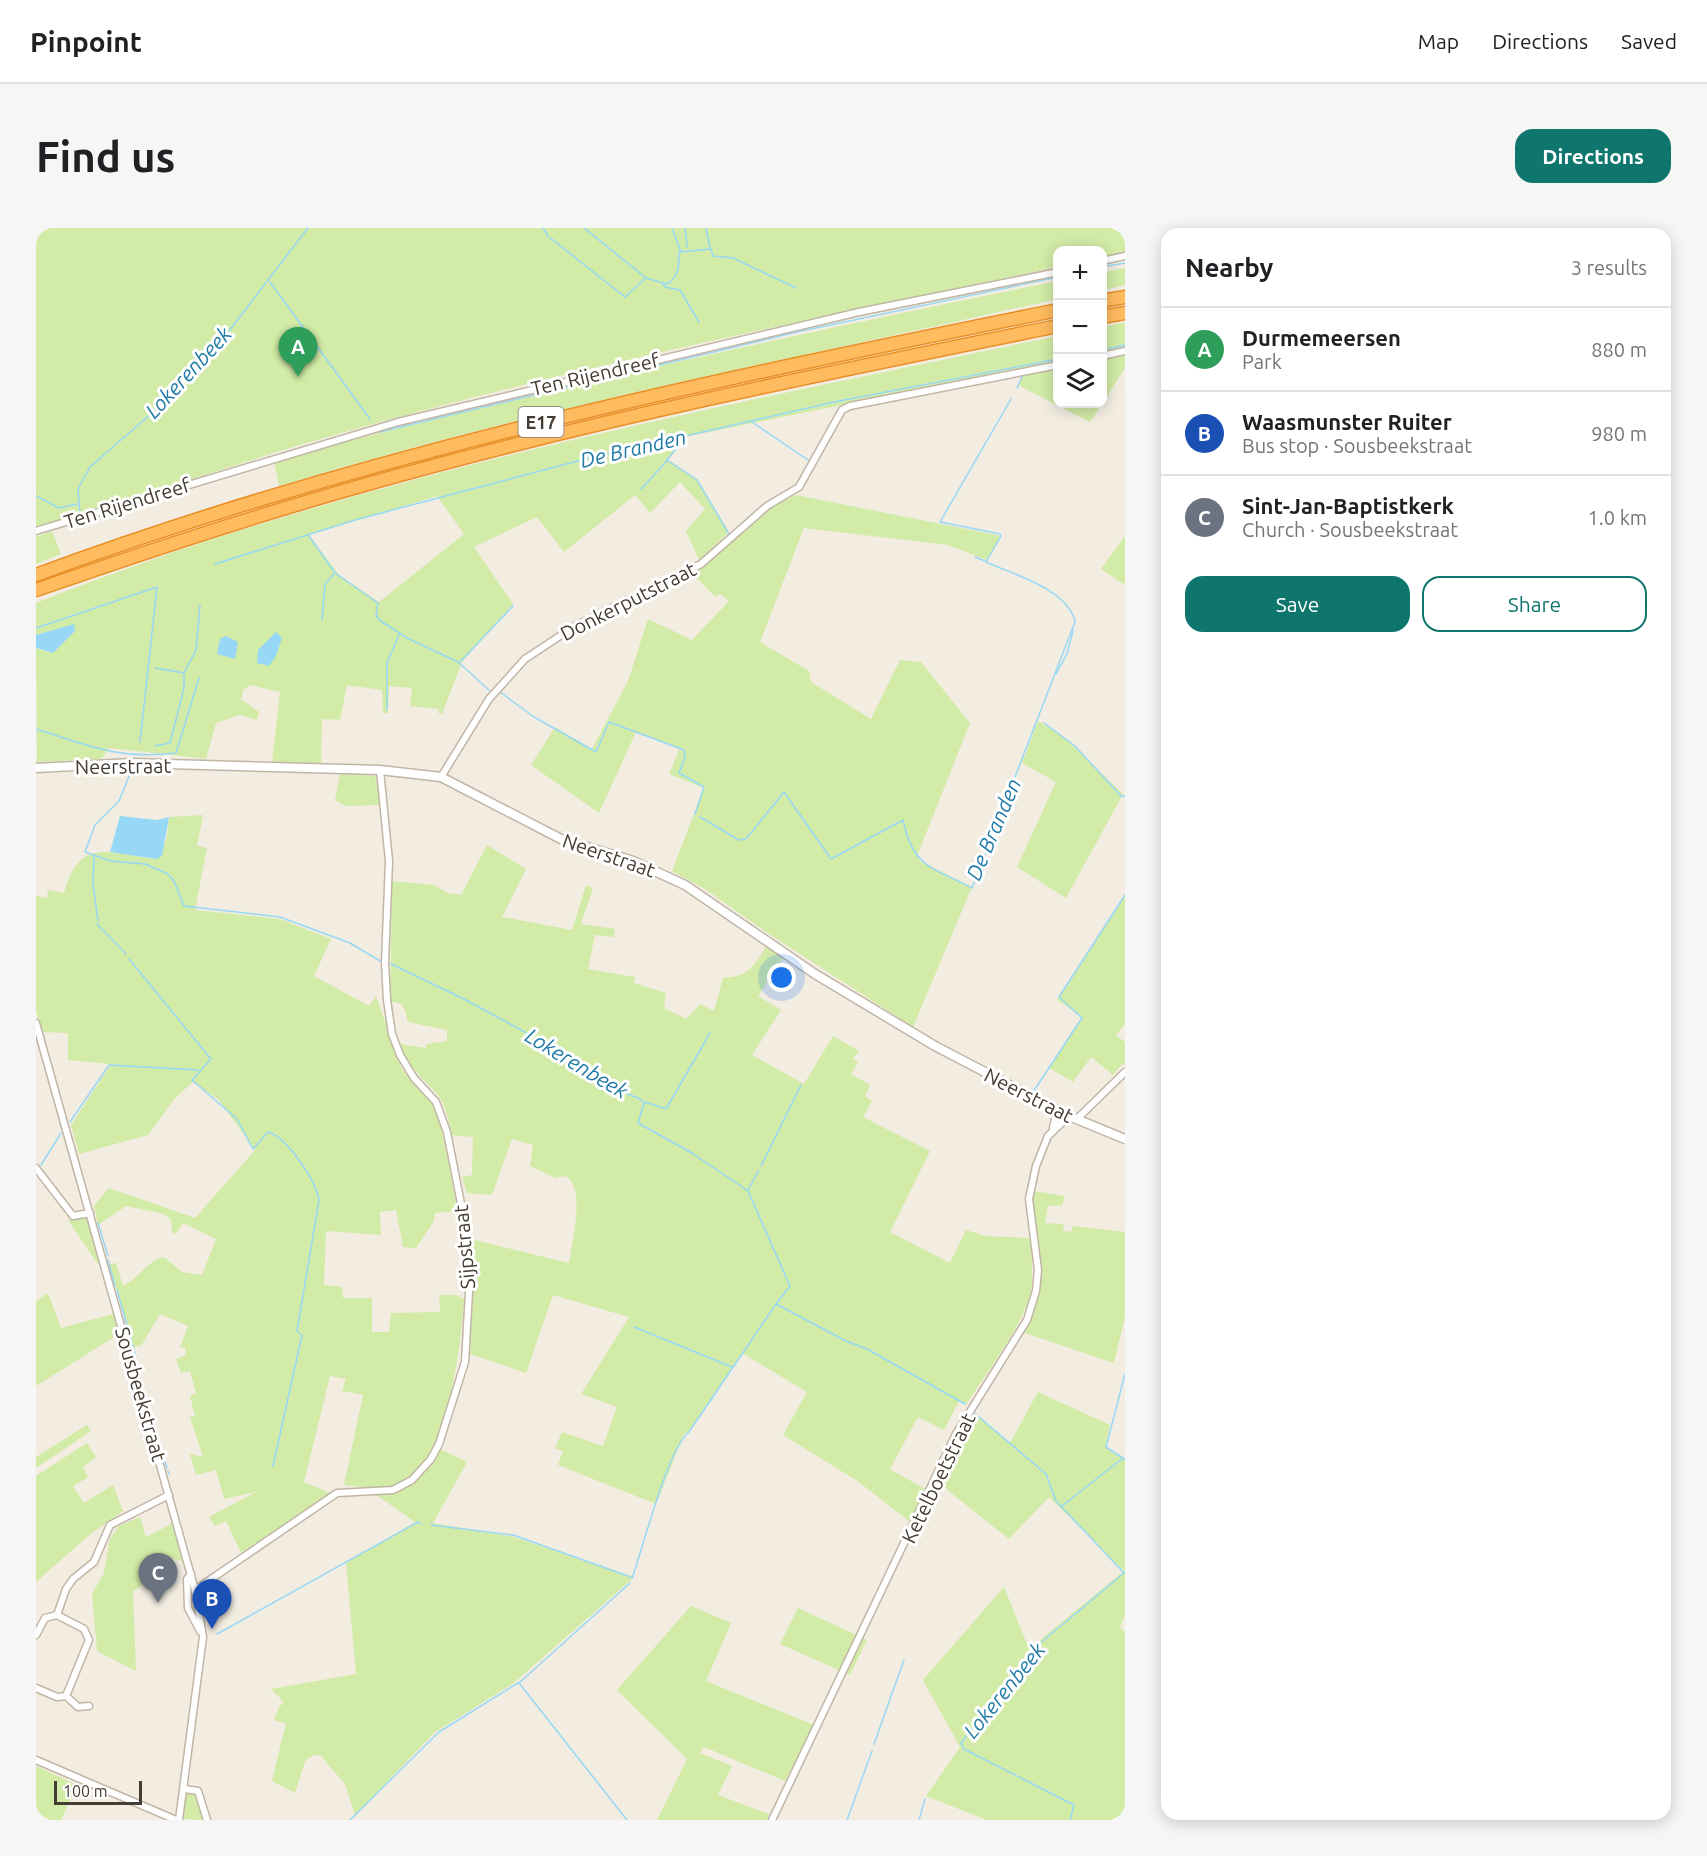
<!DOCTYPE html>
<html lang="en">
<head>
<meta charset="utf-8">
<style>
	body { margin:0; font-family:Ubuntu,sans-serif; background:#f6f6f6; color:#202124 }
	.controls { position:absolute; right:18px; top:18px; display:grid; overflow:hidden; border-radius:12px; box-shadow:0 3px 15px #0003 }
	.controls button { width:54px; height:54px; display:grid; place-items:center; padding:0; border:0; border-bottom:2px solid #e0e0e0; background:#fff; color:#202124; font:30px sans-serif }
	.scale { position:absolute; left:18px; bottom:15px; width:88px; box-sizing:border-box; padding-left:6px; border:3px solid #443b32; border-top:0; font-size:16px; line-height:21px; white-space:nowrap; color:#443b32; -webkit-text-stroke:4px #fff; paint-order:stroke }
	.you { position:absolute; left:746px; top:750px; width:21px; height:21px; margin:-15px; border:4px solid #fff; border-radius:50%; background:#1a73e8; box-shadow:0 0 0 9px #1a73e833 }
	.badge { display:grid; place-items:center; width:39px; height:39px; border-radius:50%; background:#0f766e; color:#fff; font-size:20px; font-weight:700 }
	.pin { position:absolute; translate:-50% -50px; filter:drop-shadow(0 2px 3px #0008) }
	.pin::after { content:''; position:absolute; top:32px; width:21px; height:18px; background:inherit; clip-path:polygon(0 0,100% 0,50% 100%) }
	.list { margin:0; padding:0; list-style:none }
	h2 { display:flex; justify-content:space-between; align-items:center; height:78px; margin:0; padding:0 24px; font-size:26px }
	h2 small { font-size:20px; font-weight:400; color:#757577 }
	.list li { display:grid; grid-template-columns:39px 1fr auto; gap:18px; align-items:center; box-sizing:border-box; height:84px; padding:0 24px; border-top:2px solid #e0e0e0 }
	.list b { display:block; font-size:22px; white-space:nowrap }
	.list p { margin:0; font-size:20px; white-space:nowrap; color:#757577 }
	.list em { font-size:20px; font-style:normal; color:#757577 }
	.actions { display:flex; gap:12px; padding:18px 24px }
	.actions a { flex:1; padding:14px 0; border:2px solid #0f766e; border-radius:18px; text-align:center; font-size:21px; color:#0f766e }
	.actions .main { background:#0f766e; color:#fff }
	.icon { flex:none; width:33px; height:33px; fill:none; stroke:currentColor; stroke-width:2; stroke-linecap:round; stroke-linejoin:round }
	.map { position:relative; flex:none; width:1089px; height:1592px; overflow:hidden; border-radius:18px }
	header { display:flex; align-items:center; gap:36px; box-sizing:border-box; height:84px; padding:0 30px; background:#fff; border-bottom:2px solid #e0e0e0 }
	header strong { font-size:28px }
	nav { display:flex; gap:33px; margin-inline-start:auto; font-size:21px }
	.intro { display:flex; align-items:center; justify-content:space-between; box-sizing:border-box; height:144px; padding:0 36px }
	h1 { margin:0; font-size:42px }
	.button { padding:15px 27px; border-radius:18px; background:#0f766e; color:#fff; font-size:21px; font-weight:700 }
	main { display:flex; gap:36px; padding:0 36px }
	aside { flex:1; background:#fff; border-radius:18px; box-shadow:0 3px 15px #0003 }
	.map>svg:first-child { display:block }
	.green { fill:#d2eba6; fill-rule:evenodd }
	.water { fill:#97d8f6 }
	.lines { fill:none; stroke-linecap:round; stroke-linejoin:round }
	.stream { stroke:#97d8f6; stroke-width:1.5 }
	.minor-casing { stroke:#c1b5a6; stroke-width:9 }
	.tertiary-casing { stroke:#c1b5a6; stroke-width:11 }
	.motorway-casing { stroke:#ea8e24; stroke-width:15 }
	.minor { stroke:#fff; stroke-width:6 }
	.tertiary { stroke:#fff; stroke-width:8 }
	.motorway { stroke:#ffbb60; stroke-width:12 }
	.labels { text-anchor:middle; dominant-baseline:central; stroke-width:6; stroke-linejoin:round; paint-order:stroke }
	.shield { fill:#fff; stroke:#7c7670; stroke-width:1.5 }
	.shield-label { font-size:18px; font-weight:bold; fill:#443b32 }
	.street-label { font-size:20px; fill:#443b32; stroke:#fff }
	.water-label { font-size:21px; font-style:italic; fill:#217ba7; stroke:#fff }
</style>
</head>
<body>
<header>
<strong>Pinpoint</strong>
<nav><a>Map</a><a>Directions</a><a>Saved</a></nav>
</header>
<div class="intro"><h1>Find us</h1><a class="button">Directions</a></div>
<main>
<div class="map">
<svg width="1089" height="1592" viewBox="0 0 1089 1592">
	<rect width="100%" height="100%" fill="#f2ece1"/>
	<g class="green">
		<path d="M 0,0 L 1089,0 L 1089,24 L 1067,29 L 1066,22 L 1022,22 L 1021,39 C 795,87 567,133 344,194 C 228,226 114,265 0,302 Z"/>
		<path d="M 1089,40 L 1089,57 L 1067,62 L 1067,44 Z"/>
		<path d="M 1021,53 L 1021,71 C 761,130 499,180 243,258 L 238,233 C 496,163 759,107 1021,53 Z"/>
		<path d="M 1089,94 L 1089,120 L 1067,124 L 1067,99 Z"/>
		<path d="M 1021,108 L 1021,133 L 649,209 L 632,232 L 662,252 L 693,304 L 663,332 L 650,303 L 669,281 L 644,254 L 614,285 L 599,267 L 528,324 L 501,289 L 438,319 L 477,376 L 426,434 L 406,486 L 402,485 L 403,481 L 374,478 L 376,460 L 353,458 L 352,485 L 347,485 L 346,462 L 311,457 L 304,492 L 286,491 L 285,535 L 236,535 L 244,464 L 214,457 L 207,462 L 205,471 L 223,484 L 221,492 L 204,487 L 180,495 L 170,531 L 74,520 L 65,531 L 1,534 L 0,420 L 14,425 L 16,402 L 0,407 L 0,375 C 327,245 678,180 1021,108 ZM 401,268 L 428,306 L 343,374 L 303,347 L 273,307 Z"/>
		<path d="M 1089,126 L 1089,140 L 1067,175 L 1066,130 Z"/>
		<path d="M 1021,139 L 1022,176 L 1066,176 L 1054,194 L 982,157 L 989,145 Z"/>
		<path d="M 760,267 L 965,308 L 951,332 L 912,317 L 768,300 L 724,414 L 773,443 L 775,454 L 835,491 L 864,432 L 885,434 L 934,495 L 881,628 L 884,633 L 936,659 L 877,799 L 730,704 L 669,661 L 636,643 L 668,560 L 633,546 L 644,520 L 600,504 L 563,585 L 495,537 L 519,499 L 556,521 L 592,453 L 612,391 L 656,412 L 693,373 L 684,366 L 679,369 L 657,346 L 738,278 Z"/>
		<path d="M 16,303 L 25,326 L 0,336 L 0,309 Z"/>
		<path d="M 1089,308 L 1089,357 L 1065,341 Z"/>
		<path d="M 1002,493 L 1026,507 L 1087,566 L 1030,670 L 981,639 L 1020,554 L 986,535 Z"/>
		<path d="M 304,546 L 339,548 L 345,577 L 309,578 L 299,572 Z"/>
		<path d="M 167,587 L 161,618 L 171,620 L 159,682 L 244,691 L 295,711 L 278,748 L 333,778 L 340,768 L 366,841 L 398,877 L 403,888 L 422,983 L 399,985 L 398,993 L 380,1020 L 367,1019 L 360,982 L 344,984 L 345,1007 L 290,1003 L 288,1057 L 306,1059 L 307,1070 L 336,1070 L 336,1104 L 353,1104 L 355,1085 L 404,1084 L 403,1067 L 420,1067 L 428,1071 C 425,1117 412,1237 363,1256 C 347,1262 324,1259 308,1257 L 327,1167 L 306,1163 L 310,1151 L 294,1148 L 268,1254 L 294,1265 L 205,1325 L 190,1293 L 179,1298 L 173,1289 L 222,1263 L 188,1271 L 180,1242 L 160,1247 L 154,1226 L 167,1229 L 154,1189 L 159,1188 L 154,1168 L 160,1165 L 154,1143 L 145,1145 L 140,1131 L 150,1127 L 149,1119 L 144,1120 L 152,1098 L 124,1086 L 105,1118 L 97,1119 L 73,1036 L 80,1035 L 87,1058 C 102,1051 112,1032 128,1029 L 146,1044 L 166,1047 L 180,1011 L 147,995 L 140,1006 L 136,1004 L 135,992 L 128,986 L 90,978 L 62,997 L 58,978 L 73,960 L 159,990 L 219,922 L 183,872 L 157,854 L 139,870 L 112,907 L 43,926 L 35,897 L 75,836 L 32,832 L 32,805 L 6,804 L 0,783 L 0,668 L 11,670 L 12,662 L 28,665 C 44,607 73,626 120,631 L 131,610 L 133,589 Z"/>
		<path d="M 451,617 L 490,641 L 466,689 L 536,702 L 550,657 L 557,660 L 545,696 L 579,701 L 578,709 L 559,707 L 552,741 L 599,749 L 598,755 L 630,765 L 628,780 L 650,791 L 664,776 L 678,783 L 687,750 C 714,748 716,740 730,719 L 747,730 L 722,768 L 745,782 L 716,827 L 768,856 L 797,808 L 823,823 L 817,831 L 822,834 L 815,846 L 834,857 L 829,868 L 836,873 L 827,889 L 894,923 L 854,1004 L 914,1035 L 930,1002 L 949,1008 L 994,1010 C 995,1027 998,1045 995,1062 C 990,1094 949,1146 931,1176 L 923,1173 L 908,1202 L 882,1189 L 854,1241 L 889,1261 L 874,1294 L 823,1254 L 747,1207 L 771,1164 L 706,1125 L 653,1203 L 648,1206 L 620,1276 L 522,1237 L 527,1223 L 519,1220 L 526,1204 L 567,1218 L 581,1179 L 545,1166 L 593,1089 L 517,1067 L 490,1145 L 434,1126 L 437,1048 L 434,1011 L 533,1035 C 536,1013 550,962 530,948 L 520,950 L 494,938 L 497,917 L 476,911 L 456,967 L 431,965 L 426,949 L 436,947 L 437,909 L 416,907 C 413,894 410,877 401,866 C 387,850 371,838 364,816 L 390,820 L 390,816 L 411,813 L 411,802 L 372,794 C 369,782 369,773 354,774 L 356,653 L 398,657 L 412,665 L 425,667 Z"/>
		<path d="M 1089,668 L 1089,796 L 1080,807 L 1089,814 L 1089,837 L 1086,836 L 1077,847 L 1055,829 L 1037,854 L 1013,840 L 1046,788 L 1021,772 Z"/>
		<path d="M 998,963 L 1029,968 L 1026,977 L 1012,978 L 1009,995 L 1028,996 L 1027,1004 L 1036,1003 L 1036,998 L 1089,1004 L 1089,1088 L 1078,1135 L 989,1105 C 1013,1058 1003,1022 996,972 Z"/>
		<path d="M 51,989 L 64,1035 L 61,1035 L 32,992 Z"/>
		<path d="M 12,1065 L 25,1100 L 77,1086 L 83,1106 L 0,1158 L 0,1073 Z"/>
		<path d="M 1002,1164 L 1074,1197 L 1069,1219 L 1089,1230 L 1089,1387 L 1084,1399 L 1089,1404 L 1089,1592 L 951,1592 L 890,1568 L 924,1519 L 887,1452 L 968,1359 L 993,1421 L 1088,1343 L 1013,1269 L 973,1311 L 905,1257 L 939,1185 L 974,1215 Z"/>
		<path d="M 51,1197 L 55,1203 L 0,1240 L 0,1229 Z"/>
		<path d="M 51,1215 L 60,1229 L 47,1239 L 52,1249 L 37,1258 L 48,1275 L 77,1257 L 87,1283 L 52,1308 L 0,1354 L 0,1248 Z"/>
		<path d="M 404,1221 L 431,1234 L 397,1295 L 478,1309 L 598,1349 L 478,1455 L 399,1504 L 319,1587 L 309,1556 L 285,1528 L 278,1527 L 269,1533 L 259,1565 L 236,1553 L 250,1495 L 238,1492 L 243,1479 L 248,1474 L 235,1461 L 320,1446 L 310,1335 L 379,1294 L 339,1266 C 372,1265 388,1250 404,1221 Z"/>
		<path d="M 104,1289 L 110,1309 L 137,1295 L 146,1333 L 120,1326 C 109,1341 119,1352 97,1363 L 100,1443 L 61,1423 L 56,1366 L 68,1345 L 74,1311 L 83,1298 Z"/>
		<path d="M 655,1378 L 695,1395 L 670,1453 L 778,1497 L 749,1553 L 668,1519 L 664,1525 L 696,1538 L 682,1567 L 733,1586 L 731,1592 L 621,1592 L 651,1531 L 581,1462 Z"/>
		<path d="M 762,1380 L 831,1412 L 814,1447 L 744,1416 Z"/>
		<path d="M 0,1538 L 41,1557 L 25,1592 L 0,1592 Z"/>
		<path d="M 154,1564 L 160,1567 L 168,1592 L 147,1591 L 151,1565 Z"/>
	</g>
	<g class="water">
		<path d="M 38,396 L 39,403 L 17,425 L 0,420 L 0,407 Z"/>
		<path d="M 240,404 L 246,410 L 240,428 L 233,438 L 221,435 L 222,422 Z"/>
		<path d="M 190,408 L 202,414 L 199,431 L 181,426 L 184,411 Z"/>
		<path d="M 84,588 L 121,592 L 133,589 L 126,628 L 120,631 L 74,624 Z"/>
	</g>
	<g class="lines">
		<g class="stream">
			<path d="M 507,0 L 512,8 L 589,69 L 610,50 L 631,56 C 643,49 643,37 643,24 L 675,21 L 677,28 L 697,30 L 760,60"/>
			<path d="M 548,0 L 610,50"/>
			<path d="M 636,0 L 645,24"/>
			<path d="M 649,0 L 651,19"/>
			<path d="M 670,0 L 674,20"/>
			<path d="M 1066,39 L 1089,35"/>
			<path d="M 234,54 L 334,191"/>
			<path d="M 627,56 L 629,59 L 644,62 L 663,94"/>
			<path d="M 1066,122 L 1089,117"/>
			<path d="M 981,160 L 987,146"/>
			<path d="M 975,171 L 904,294 L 964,306 L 965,308 L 950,334 C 978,347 1030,360 1039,393"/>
			<path d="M 716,194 L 772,232"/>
			<path d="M 342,202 L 344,204 L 761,104 L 1022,49"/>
			<path d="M 650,208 L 631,232 L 661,252 L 693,306"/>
			<path d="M 605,261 L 631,233"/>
			<path d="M 0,268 L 23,280 L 41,276"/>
			<path d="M 44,286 L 42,261 L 54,239 L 125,177 L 186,112 L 272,0"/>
			<path d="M 273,308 L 299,345 L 342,375 L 340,387 L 343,392 L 371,410 L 422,434 L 453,462"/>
			<path d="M 939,329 L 949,333"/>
			<path d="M 179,336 L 319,292 L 553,230 L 803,173 L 1022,131"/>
			<path d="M 286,392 L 289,356 L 298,346"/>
			<path d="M 0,400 L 121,359 L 104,514"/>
			<path d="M 424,434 L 477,378"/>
			<path d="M 119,440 L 148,445 L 160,422 L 164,377"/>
			<path d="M 1020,446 L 1031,426 L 1037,403"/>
			<path d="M 464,464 L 498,489 L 560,524 L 573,494 L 648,522 L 649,529 L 643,545 L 668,559 L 659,586"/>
			<path d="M 351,482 L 351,435 L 363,407"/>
			<path d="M 1008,495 L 1039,518 L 1085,568 L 1089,568"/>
			<path d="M 0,501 C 53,518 84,532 140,525 L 163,450"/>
			<path d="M 119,518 L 134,515 L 148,460 L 148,447"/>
			<path d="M 96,541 L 83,573 L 59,597 L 49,624 L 74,633 L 109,636 L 132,646 L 138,653 L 148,678 L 244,689 L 314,715 L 344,733"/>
			<path d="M 664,589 L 703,612 L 710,611 L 748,564 L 795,631 L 867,592 C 877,640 896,639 936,660 L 1039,394"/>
			<path d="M 58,629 L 57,655 L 62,693"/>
			<path d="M 61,696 L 90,726"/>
			<path d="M 93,731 L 175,831 L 156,852 L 201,891 L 217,921 L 232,904 C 251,909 280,953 283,972 L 261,1103 L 266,1107 L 237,1238"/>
			<path d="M 355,736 L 428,771 L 533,828 L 551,840 L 566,855 L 604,871 L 608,875 L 602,895 L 656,925 L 712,963 L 754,1058 L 740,1076 L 810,1113 L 831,1121 L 929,1176"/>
			<path d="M 997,864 L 1046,790 L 1023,769 L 1089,667"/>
			<path d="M 609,874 L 630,881 L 674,805"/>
			<path d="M 34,894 L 73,837 L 162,842"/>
			<path d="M 5,937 L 25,905"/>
			<path d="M 725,938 L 765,857"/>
			<path d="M 712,962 L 723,942"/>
			<path d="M 62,995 L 72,1028"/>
			<path d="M 72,1032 L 79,1058"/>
			<path d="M 81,1062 L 100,1129"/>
			<path d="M 598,1099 L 696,1139"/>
			<path d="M 937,1184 L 1010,1246 L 1020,1273 L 1088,1345 L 996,1422 L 925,1515 L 928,1521 L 1038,1577 L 1034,1592"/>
			<path d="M 126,1224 L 131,1240"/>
			<path d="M 1087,1230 L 1070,1219 L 1089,1146"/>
			<path d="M 132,1243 L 133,1246"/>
			<path d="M 1026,1278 L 1087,1230 L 1089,1232"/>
			<path d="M 395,1297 L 477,1307 L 595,1349"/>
			<path d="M 596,1350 C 607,1320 632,1220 653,1204 L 740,1076"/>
			<path d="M 181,1406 L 382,1294 L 385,1296"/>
			<path d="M 838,1516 L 868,1432"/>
			<path d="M 314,1592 L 403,1504 L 482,1455"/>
			<path d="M 591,1592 L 483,1455 L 594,1355"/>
			<path d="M 811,1592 L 836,1523"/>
			<path d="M 883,1592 L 889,1571"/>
		</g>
		<g class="minor-casing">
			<g id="minor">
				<path d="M 1066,33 L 1089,28"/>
				<path d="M 1066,128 L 1089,123"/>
				<path d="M 0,303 L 362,194 L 823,84 L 1022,44"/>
				<path d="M 405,549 L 453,471 L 489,431 L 539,398 L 665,336 L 731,278 L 763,259 L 806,182 L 814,178 L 1022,137"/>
				<path d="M 0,795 L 159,1362 L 167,1409 L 143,1592"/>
				<path d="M 1041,891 L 1089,844"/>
				<path d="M 1017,900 L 1021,882"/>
				<path d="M 0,940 L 37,988 L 54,985"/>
				<path d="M 155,1346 L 151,1351 L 152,1380 L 164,1403"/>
				<path d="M 159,1362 L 301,1265 L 357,1262 L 376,1252 L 395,1231 L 403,1216 L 429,1134 L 434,1046 L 428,991 L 411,904 L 400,874 L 378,850 L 364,827 L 356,806 L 351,772 L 349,734 L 353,633 L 344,542"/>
				<path d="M 21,1387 L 30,1361 L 37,1351 L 58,1334 L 74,1297 L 133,1267"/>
				<path d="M 0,1407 L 9,1390 L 21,1387 L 48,1401 L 53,1412 L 30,1468 L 21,1469 L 0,1460"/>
				<path d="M 30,1468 L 42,1479 L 53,1478"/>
				<path d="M 0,1532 L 140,1592"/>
				<path d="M 149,1561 L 162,1563 L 171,1592"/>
				<path d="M 736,1592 L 920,1206 L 991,1092 L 1000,1063 L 1002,1042 L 993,971 L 1000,938 L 1012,908 L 1033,888"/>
			</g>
		</g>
		<g class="tertiary-casing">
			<path id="tertiary" d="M 0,540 L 96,535 L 344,542 L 405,549 L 525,611 L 597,633 L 649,657 L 779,746 L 899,818 L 1033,888 L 1089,911"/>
		</g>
		<g class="motorway-casing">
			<g id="motorway">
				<path d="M 1066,73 L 1089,69"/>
				<path d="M 1066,89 L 1089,85"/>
				<path d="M 0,347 C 331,224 676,152 1022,82"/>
				<path d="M 0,362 C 109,324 218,288 328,257 C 557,192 789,145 1022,98"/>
			</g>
		</g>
		<use href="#minor" class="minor"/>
		<use href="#tertiary" class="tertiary"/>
		<use href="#motorway" class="motorway"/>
	</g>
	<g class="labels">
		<rect class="shield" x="482.5" y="179" width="45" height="30" rx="4.5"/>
		<g class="shield-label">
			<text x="505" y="194">E17</text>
		</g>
		<g class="street-label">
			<text transform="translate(559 146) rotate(-13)">Ten Rijendreef</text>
			<text transform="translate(91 275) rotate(-17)">Ten Rijendreef</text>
			<text transform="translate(592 373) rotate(-27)">Donkerputstraat</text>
			<text transform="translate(87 538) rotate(-1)">Neerstraat</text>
			<text transform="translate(573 627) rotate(19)">Neerstraat</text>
			<text transform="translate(993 867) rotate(27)">Neerstraat</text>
			<text transform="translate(428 1019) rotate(-95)">Sijpstraat</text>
			<text transform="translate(105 1166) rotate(74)">Sousbeekstraat</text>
			<text transform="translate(902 1250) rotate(-64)">Ketelboetstraat</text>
		</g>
		<g class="water-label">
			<text transform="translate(152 144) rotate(-47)">Lokerenbeek</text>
			<text transform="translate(597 220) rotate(-13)">De Branden</text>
			<text transform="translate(957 601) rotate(-67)">De Branden</text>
			<text transform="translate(541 835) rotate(31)">Lokerenbeek</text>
			<text transform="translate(968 1462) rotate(-51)">Lokerenbeek</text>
		</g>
	</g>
</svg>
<div class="controls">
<button>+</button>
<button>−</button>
<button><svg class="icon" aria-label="layers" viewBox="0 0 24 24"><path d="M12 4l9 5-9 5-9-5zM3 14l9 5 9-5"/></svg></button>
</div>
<div class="scale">100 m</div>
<div class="you"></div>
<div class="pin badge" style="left:262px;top:149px;background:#2e9e5b">A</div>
<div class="pin badge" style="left:176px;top:1401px;background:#1a4fb4">B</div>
<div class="pin badge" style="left:122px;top:1375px;background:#6b7280">C</div>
</div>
<aside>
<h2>Nearby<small>3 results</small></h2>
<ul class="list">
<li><span class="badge" style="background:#2e9e5b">A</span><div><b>Durmemeersen</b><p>Park</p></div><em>880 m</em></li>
<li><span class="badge" style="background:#1a4fb4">B</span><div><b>Waasmunster Ruiter</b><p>Bus stop · Sousbeekstraat</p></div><em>980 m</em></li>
<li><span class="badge" style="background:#6b7280">C</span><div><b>Sint-Jan-Baptistkerk</b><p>Church · Sousbeekstraat</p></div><em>1.0 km</em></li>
</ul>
<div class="actions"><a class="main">Save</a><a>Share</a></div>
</aside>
</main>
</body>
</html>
